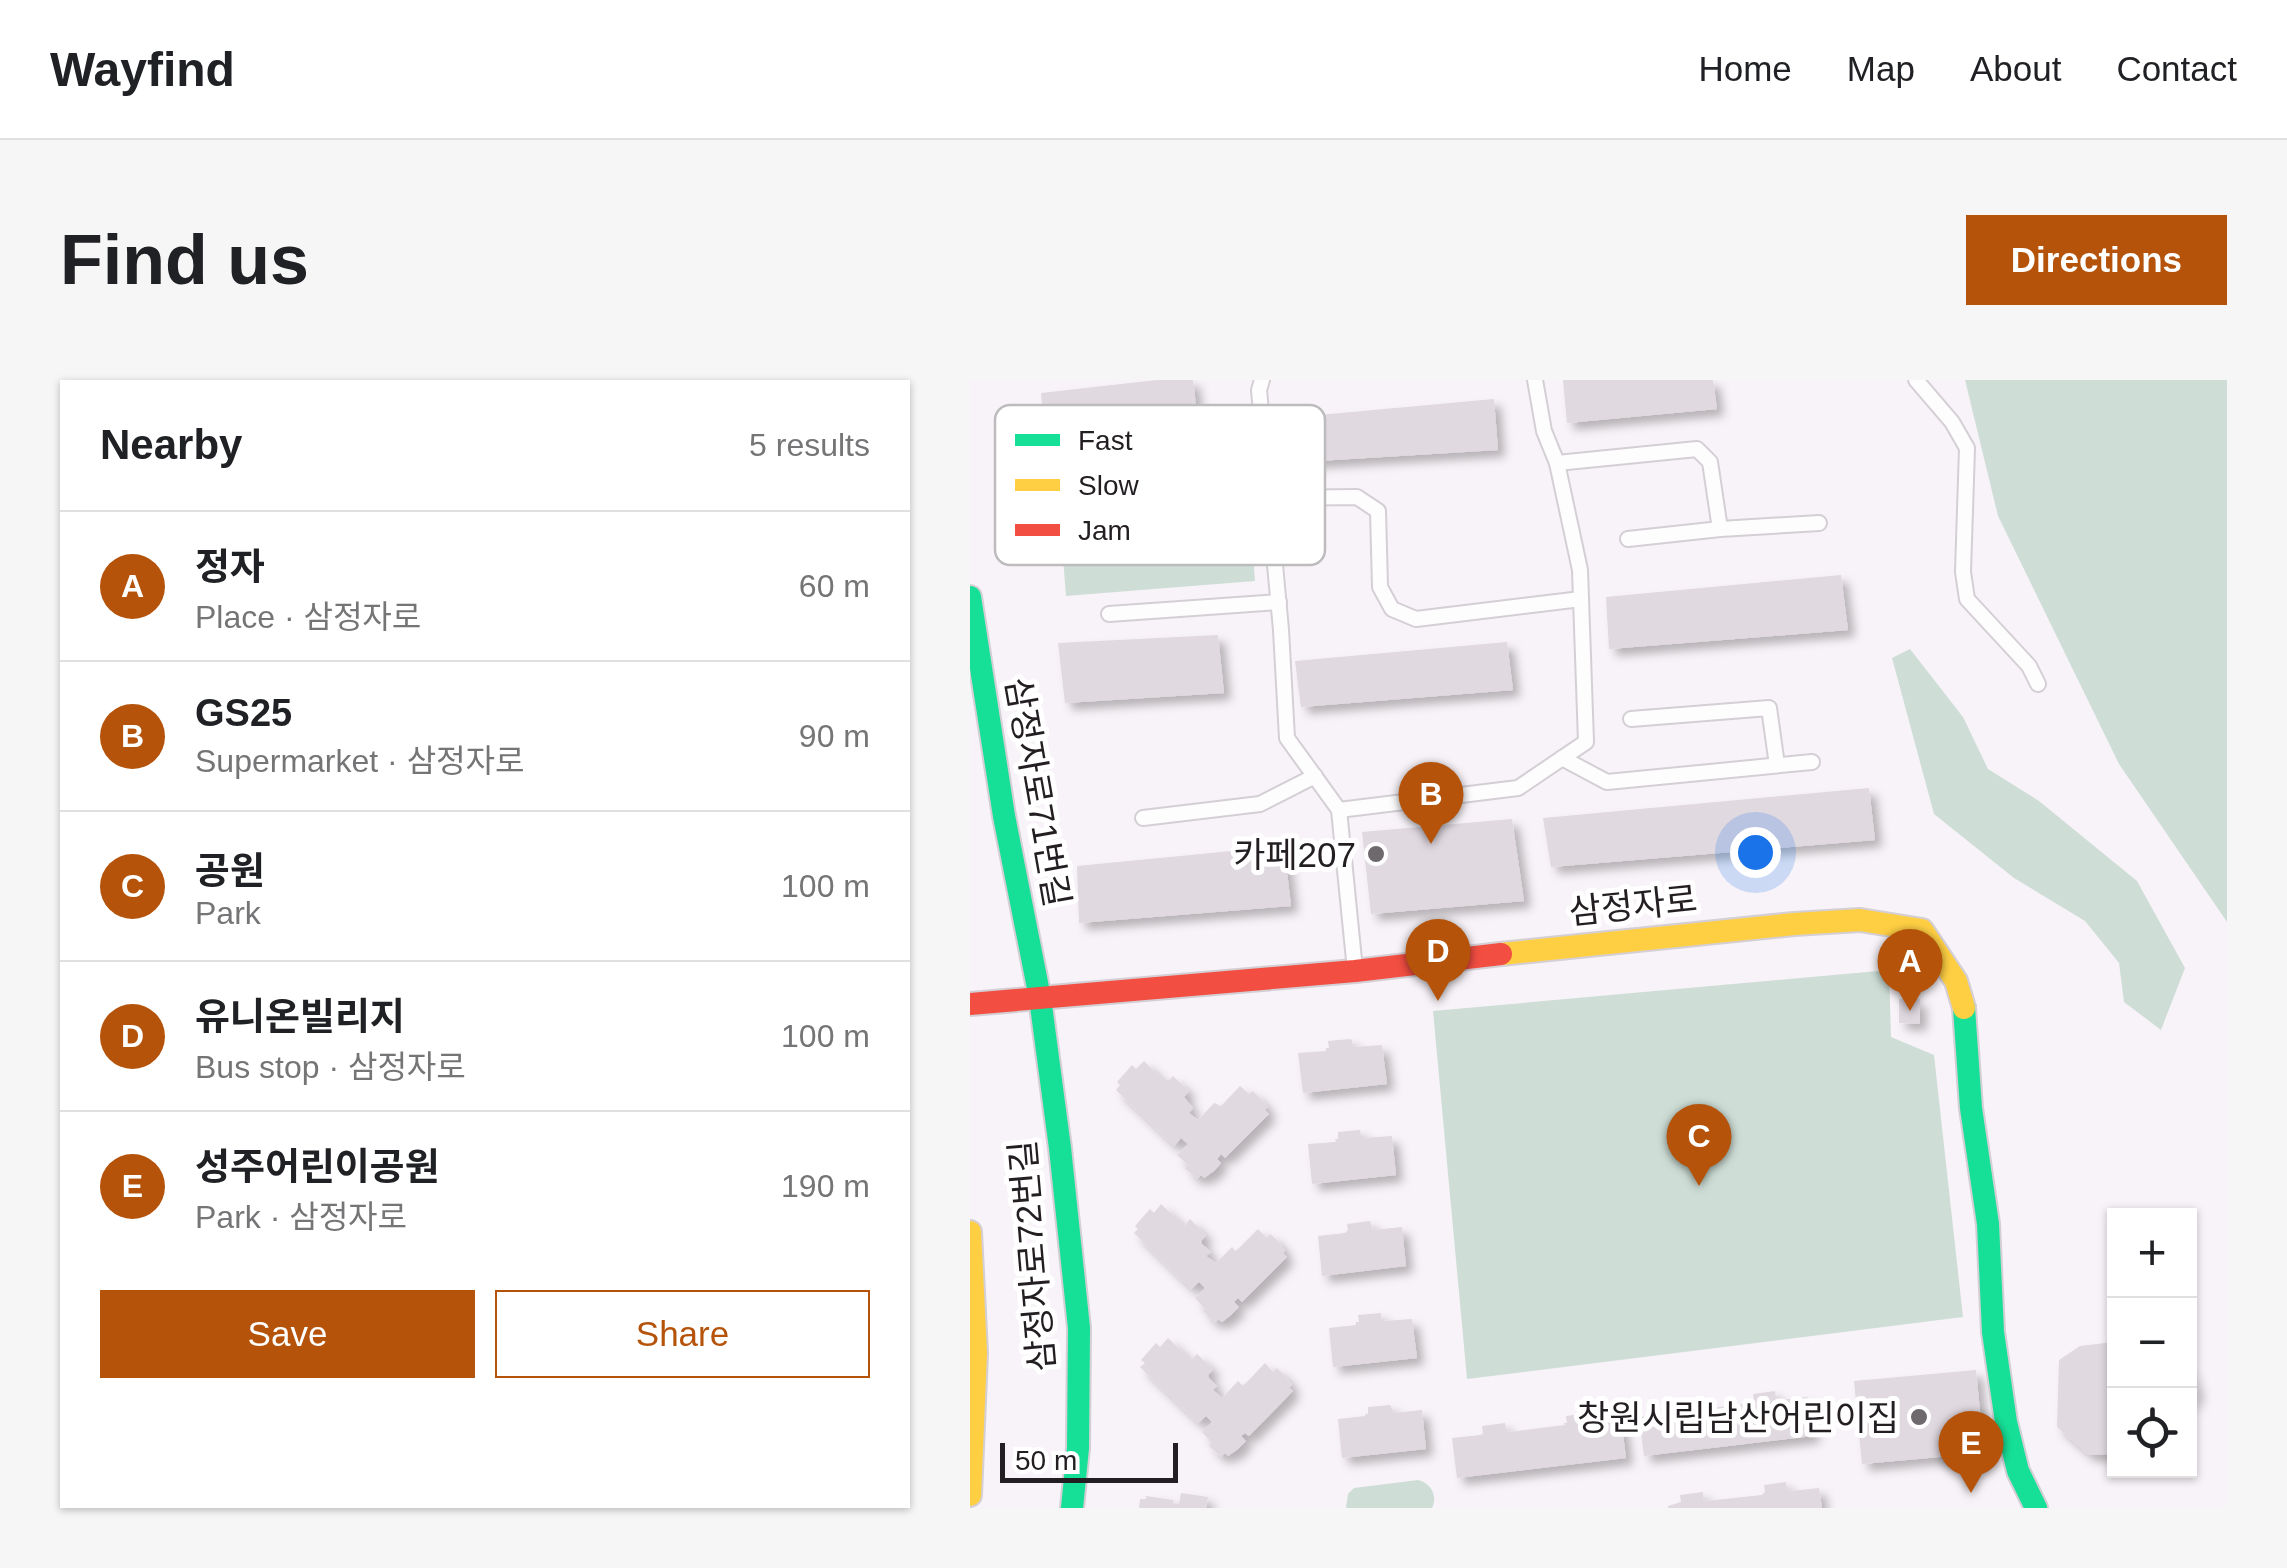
<!DOCTYPE html>
<html lang="en">
<head>
<meta charset="utf-8">
<style>
	body { margin:0; font-family:Arial,"Noto Sans KR",sans-serif; background:#f6f6f6; color:#202124 }
	.controls { position:absolute; right:30px; bottom:30px; display:grid; overflow:hidden; border-radius:0px; box-shadow:0 2px 8px #0004 }
	.controls button { width:90px; height:90px; display:grid; place-items:center; padding:0; border:0; border-bottom:2px solid #e0e0e0; background:#fff; color:#202124; font:50px sans-serif }
	.scale { position:absolute; left:30px; bottom:25px; width:178px; box-sizing:border-box; padding-left:10px; border:5px solid #221e22; border-top:0; font-size:28px; line-height:35px; white-space:nowrap; color:#221e22; -webkit-text-stroke:8px #fff; paint-order:stroke }
	.you { position:absolute; left:785px; top:472px; width:35px; height:35px; margin:-25px; border:8px solid #fff; border-radius:50%; background:#1a73e8; box-shadow:0 0 0 15px #1a73e833 }
	.badge { display:grid; place-items:center; width:65px; height:65px; border-radius:50%; background:#b45309; color:#fff; font-size:32px; font-weight:700 }
	.pin { position:absolute; translate:-50% -82px; filter:drop-shadow(0 2px 5px #0008) }
	.pin::after { content:''; position:absolute; top:52px; width:35px; height:30px; background:inherit; clip-path:polygon(0 0,100% 0,50% 100%) }
	.list { margin:0; padding:0; list-style:none }
	h2 { display:flex; justify-content:space-between; align-items:center; height:130px; margin:0; padding:0 40px; font-size:42px }
	h2 small { font-size:32px; font-weight:400; color:#757577 }
	.list li { display:grid; grid-template-columns:65px 1fr auto; gap:30px; align-items:center; box-sizing:border-box; height:150px; padding:0 40px; border-top:2px solid #e0e0e0 }
	.list b { display:block; font-size:38px; white-space:nowrap }
	.list p { margin:0; font-size:32px; white-space:nowrap; color:#757577 }
	.list em { font-size:32px; font-style:normal; color:#757577 }
	.actions { display:flex; gap:20px; padding:30px 40px }
	.actions a { flex:1; padding:22px 0; border:2px solid #b45309; border-radius:0px; text-align:center; font-size:35px; color:#b45309 }
	.actions .main { background:#b45309; color:#fff }
	.icon { flex:none; width:55px; height:55px; fill:none; stroke:currentColor; stroke-width:2; stroke-linecap:round; stroke-linejoin:round }
	.map { position:relative; flex:none; width:1257px; height:1128px; overflow:hidden; border-radius:0px }
	header { display:flex; align-items:center; gap:60px; box-sizing:border-box; height:140px; padding:0 50px; background:#fff; border-bottom:2px solid #e0e0e0 }
	header strong { font-size:48px }
	nav { display:flex; gap:55px; margin-inline-start:auto; font-size:35px }
	.intro { display:flex; align-items:center; justify-content:space-between; box-sizing:border-box; height:240px; padding:0 60px }
	h1 { margin:0; font-size:70px }
	.button { padding:25px 45px; border-radius:0px; background:#b45309; color:#fff; font-size:35px; font-weight:700 }
	main { display:flex; gap:60px; padding:0 60px }
	aside { flex:1; background:#fff; border-radius:0px; box-shadow:0 2px 8px #0004 }
	.map>svg:first-child { display:block }
	.green { fill:#ceded6 }
	.building { fill:#e0d9e0; filter:url(#shadow) }
	.lines { fill:none; stroke-linecap:round; stroke-linejoin:round }
	.lane-casing { stroke:#d4cfd4; stroke-width:18 }
	.fast-casing { stroke:#d4cfd4; stroke-width:26 }
	.slow-casing { stroke:#d4cfd4; stroke-width:26 }
	.jam-casing { stroke:#d4cfd4; stroke-width:26 }
	.lane { stroke:#fefdfe; stroke-width:14 }
	.fast { stroke:#16e098; stroke-width:22 }
	.slow { stroke:#ffcf43; stroke-width:22 }
	.jam { stroke:#f24e42; stroke-width:22 }
	.poi-dot { fill:#6d696d; stroke:#fff; stroke-width:4 }
	.labels { text-anchor:middle; dominant-baseline:central; stroke-width:10; stroke-linejoin:round; paint-order:stroke }
	.street-label { font-size:35px; fill:#221e22; stroke:#fff }
	.poi-label { font-size:35px; fill:#221e22; stroke:#fff; text-anchor:end }
	.key { fill:#fff; stroke:#bdbcbd; stroke-width:2.5 }
	.key-label { font-size:28px; fill:#221e22 }
</style>
</head>
<body>
<header>
<strong>Wayfind</strong>
<nav><a>Home</a><a>Map</a><a>About</a><a>Contact</a></nav>
</header>
<div class="intro"><h1>Find us</h1><a class="button">Directions</a></div>
<main>
<aside>
<h2>Nearby<small>5 results</small></h2>
<ul class="list">
<li><span class="badge">A</span><div><b>정자</b><p>Place · 삼정자로</p></div><em>60 m</em></li>
<li><span class="badge">B</span><div><b>GS25</b><p>Supermarket · 삼정자로</p></div><em>90 m</em></li>
<li><span class="badge">C</span><div><b>공원</b><p>Park</p></div><em>100 m</em></li>
<li><span class="badge">D</span><div><b>유니온빌리지</b><p>Bus stop · 삼정자로</p></div><em>100 m</em></li>
<li><span class="badge">E</span><div><b>성주어린이공원</b><p>Park · 삼정자로</p></div><em>190 m</em></li>
</ul>
<div class="actions"><a class="main">Save</a><a>Share</a></div>
</aside>
<div class="map">
<svg width="1257" height="1128" viewBox="0 0 1257 1128">
	<defs>
		<filter id="shadow"><feDropShadow dx="7" dy="7" stdDeviation="5" flood-color="#0004"/></filter>
	</defs>
	<rect width="100%" height="100%" fill="#f8f3f8"/>
	<g class="green">
		<path d="M 995,0 L 1257,0 L 1257,542 L 1149,384 L 1028,136 Z"/>
		<path d="M 276,85 L 285,201 L 96,216 L 87,100 Z"/>
		<path d="M 940,269 L 993,337 L 1018,389 L 1069,421 L 1167,501 L 1215,588 L 1191,650 L 1154,622 L 1149,583 L 1115,541 L 1044,498 L 964,434 L 922,278 Z"/>
		<path d="M 919,590 L 921,657 L 964,675 L 993,937 L 497,999 L 463,631 Z"/>
		<path d="M 448,1100 C 461,1103 468,1116 462,1128 L 376,1128 L 378,1114 L 384,1108 Z"/>
	</g>
	<g class="building">
		<path d="M 187,0 L 223,0 L 229,51 L 76,68 L 71,13 Z"/>
		<path d="M 593,0 L 743,0 L 747,29 L 597,43 Z"/>
		<path d="M 524,19 L 528,70 L 331,82 L 327,37 Z"/>
		<path d="M 871,195 L 878,250 L 639,269 L 636,217 Z"/>
		<path d="M 248,255 L 254,313 L 95,323 L 88,263 Z"/>
		<path d="M 537,262 L 543,310 L 331,327 L 325,281 Z"/>
		<path d="M 899,408 L 905,460 L 581,487 L 573,438 Z"/>
		<path d="M 542,439 L 554,521 L 401,534 L 392,452 Z"/>
		<path d="M 314,466 L 321,526 L 109,543 L 107,486 Z"/>
		<path d="M 929,619 L 950,619 L 950,644 L 929,643 Z"/>
		<path d="M 381,659 L 384,667 L 412,665 L 417,704 L 333,713 L 328,673 L 356,671 L 356,668 L 359,668 L 358,661 Z"/>
		<path d="M 174,681 L 194,701 L 198,701 L 203,696 L 219,711 L 214,717 L 223,728 L 219,733 L 228,740 L 244,723 L 251,726 L 270,706 L 279,714 L 283,711 L 298,727 L 295,730 L 299,734 L 255,778 L 251,774 L 247,779 L 251,783 L 244,791 L 234,798 L 231,795 L 227,799 L 215,788 L 218,785 L 207,775 L 218,764 L 211,758 L 204,766 L 146,710 L 150,705 L 147,702 L 162,685 L 166,689 Z"/>
		<path d="M 390,750 L 391,756 L 394,756 L 394,758 L 422,756 L 426,795 L 342,804 L 338,764 L 366,762 L 365,759 L 368,759 L 368,752 Z"/>
		<path d="M 191,824 L 212,844 L 215,845 L 220,839 L 236,855 L 231,861 L 232,864 L 241,872 L 236,876 L 246,883 L 262,867 L 265,871 L 268,869 L 288,849 L 297,858 L 300,854 L 308,861 L 315,871 L 313,873 L 317,877 L 272,922 L 268,918 L 264,922 L 269,927 L 261,935 L 252,942 L 248,939 L 245,943 L 233,931 L 235,929 L 225,918 L 235,908 L 229,902 L 221,909 L 164,853 L 168,849 L 165,846 L 180,829 L 184,833 Z"/>
		<path d="M 400,841 L 403,850 L 432,847 L 436,886 L 352,896 L 348,856 L 375,853 L 378,850 L 377,844 Z"/>
		<path d="M 411,933 L 411,939 L 414,939 L 414,941 L 442,939 L 447,978 L 363,987 L 359,948 L 386,945 L 386,942 L 389,942 L 388,935 Z"/>
		<path d="M 198,958 L 219,978 L 222,979 L 227,974 L 243,989 L 238,995 L 239,998 L 247,1006 L 243,1010 L 252,1018 L 268,1001 L 272,1005 L 275,1004 L 295,983 L 303,992 L 307,988 L 315,996 L 322,1005 L 319,1008 L 323,1011 L 279,1056 L 275,1053 L 271,1056 L 276,1061 L 268,1069 L 258,1076 L 255,1073 L 251,1077 L 239,1066 L 242,1063 L 232,1052 L 242,1042 L 236,1036 L 228,1043 L 170,987 L 175,983 L 171,980 L 186,963 L 190,967 Z"/>
		<path d="M 1144,962 L 1144,1074 L 1119,1075 L 1087,1047 L 1089,980 L 1110,966 Z"/>
		<path d="M 1220,983 L 1227,1012 L 1220,1027 Z"/>
		<path d="M 1006,990 L 1014,1073 L 892,1084 L 884,1001 Z"/>
		<path d="M 805,1011 L 806,1018 L 810,1020 L 838,1017 L 843,1056 L 674,1076 L 669,1037 L 698,1033 L 697,1031 L 700,1031 L 699,1024 L 722,1021 L 722,1028 L 725,1028 L 726,1030 L 782,1023 L 784,1021 L 783,1014 Z"/>
		<path d="M 420,1025 L 424,1033 L 452,1030 L 456,1069 L 372,1078 L 368,1039 L 395,1036 L 395,1034 L 398,1034 L 398,1027 Z"/>
		<path d="M 619,1033 L 619,1040 L 623,1040 L 623,1042 L 651,1039 L 656,1078 L 487,1098 L 482,1058 L 511,1055 L 513,1053 L 512,1046 L 535,1043 L 536,1050 L 539,1052 L 595,1045 L 594,1043 L 597,1043 L 596,1036 Z"/>
		<path d="M 816,1102 L 817,1109 L 821,1111 L 849,1108 L 852,1128 L 698,1128 L 698,1126 L 711,1122 L 710,1115 L 733,1112 L 733,1119 L 736,1121 L 792,1115 L 795,1112 L 794,1105 Z"/>
		<path d="M 211,1113 L 238,1117 L 236,1128 L 169,1128 L 170,1119 L 176,1119 L 176,1116 L 203,1120 L 203,1124 L 209,1124 Z"/>
	</g>
	<g class="lines">
		<g class="lane-casing">
			<g id="lane">
				<path d="M 292,0 L 289,10 L 311,250 L 317,358 L 369,430 L 385,590"/>
				<path d="M 946,0 L 982,42 L 997,68 L 993,192 L 997,219 L 1059,286 L 1068,304"/>
				<path d="M 587,83 L 727,69 L 740,82 L 750,149"/>
				<path d="M 299,118 L 387,117 L 408,131 L 410,207 L 422,229 L 446,239 L 611,219"/>
				<path d="M 658,159 L 750,149 L 849,143"/>
				<path d="M 139,234 L 309,222"/>
				<path d="M 661,339 L 799,328 L 807,385"/>
				<path d="M 592,378 L 637,402 L 842,382"/>
				<path d="M 369,430 L 548,408 L 616,362 L 610,190 L 587,83 L 574,51 L 565,0"/>
				<path d="M 173,438 L 290,424 L 345,396"/>
			</g>
		</g>
		<g class="fast-casing">
			<g id="fast">
				<path d="M 0,217 L 34,436 L 70,618 L 90,768 L 109,948 L 108,1068 L 102,1128"/>
				<path d="M 994,628 L 1001,728 L 1018,844 L 1023,952 L 1036,1042 L 1048,1091 L 1066,1128"/>
			</g>
		</g>
		<g class="slow-casing">
			<g id="slow">
				<path d="M 531,574 L 824,544 L 890,540 L 952,550 L 986,601 L 994,628"/>
				<path d="M 0,852 L 6,973 L 0,1115"/>
			</g>
		</g>
		<g class="jam-casing">
			<path id="jam" d="M 0,624 L 385,591 L 531,574"/>
		</g>
		<use href="#lane" class="lane"/>
		<use href="#fast" class="fast"/>
		<use href="#slow" class="slow"/>
		<use href="#jam" class="jam"/>
	</g>
	<g class="poi-dot">
		<circle cx="406" cy="474" r="10"/>
		<circle cx="949" cy="1037" r="10"/>
	</g>
	<g class="labels">
		<g class="street-label">
			<text transform="translate(68 412) rotate(80)">삼정자로71번길</text>
			<text transform="translate(663 525) rotate(-6)">삼정자로</text>
			<text transform="translate(62 876) rotate(-95)">삼정자로72번길</text>
		</g>
		<g class="poi-label">
			<text x="386" y="474">카페207</text>
			<text x="929" y="1037">창원시립남산어린이집</text>
		</g>
	</g>
	<rect x="25" y="25" width="330" height="160" rx="15" class="key"/>
	<rect x="45" y="54" width="45" height="12" fill="#16e098"/>
	<rect x="45" y="99" width="45" height="12" fill="#ffcf43"/>
	<rect x="45" y="144" width="45" height="12" fill="#f24e42"/>
	<g class="key-label">
		<text x="108" y="70">Fast</text>
		<text x="108" y="115">Slow</text>
		<text x="108" y="160">Jam</text>
	</g>
</svg>
<div class="controls">
<button>+</button>
<button>−</button>
<button><svg class="icon" aria-label="locate" viewBox="0 0 24 24"><circle cx="12" cy="12" r="6"/><path d="M12 2v4M12 18v4M2 12h4M18 12h4"/></svg></button>
</div>
<div class="scale">50 m</div>
<div class="you"></div>
<div class="pin badge" style="left:940px;top:631px">A</div>
<div class="pin badge" style="left:461px;top:464px">B</div>
<div class="pin badge" style="left:729px;top:806px">C</div>
<div class="pin badge" style="left:468px;top:621px">D</div>
<div class="pin badge" style="left:1001px;top:1113px">E</div>
</div>
</main>
</body>
</html>
